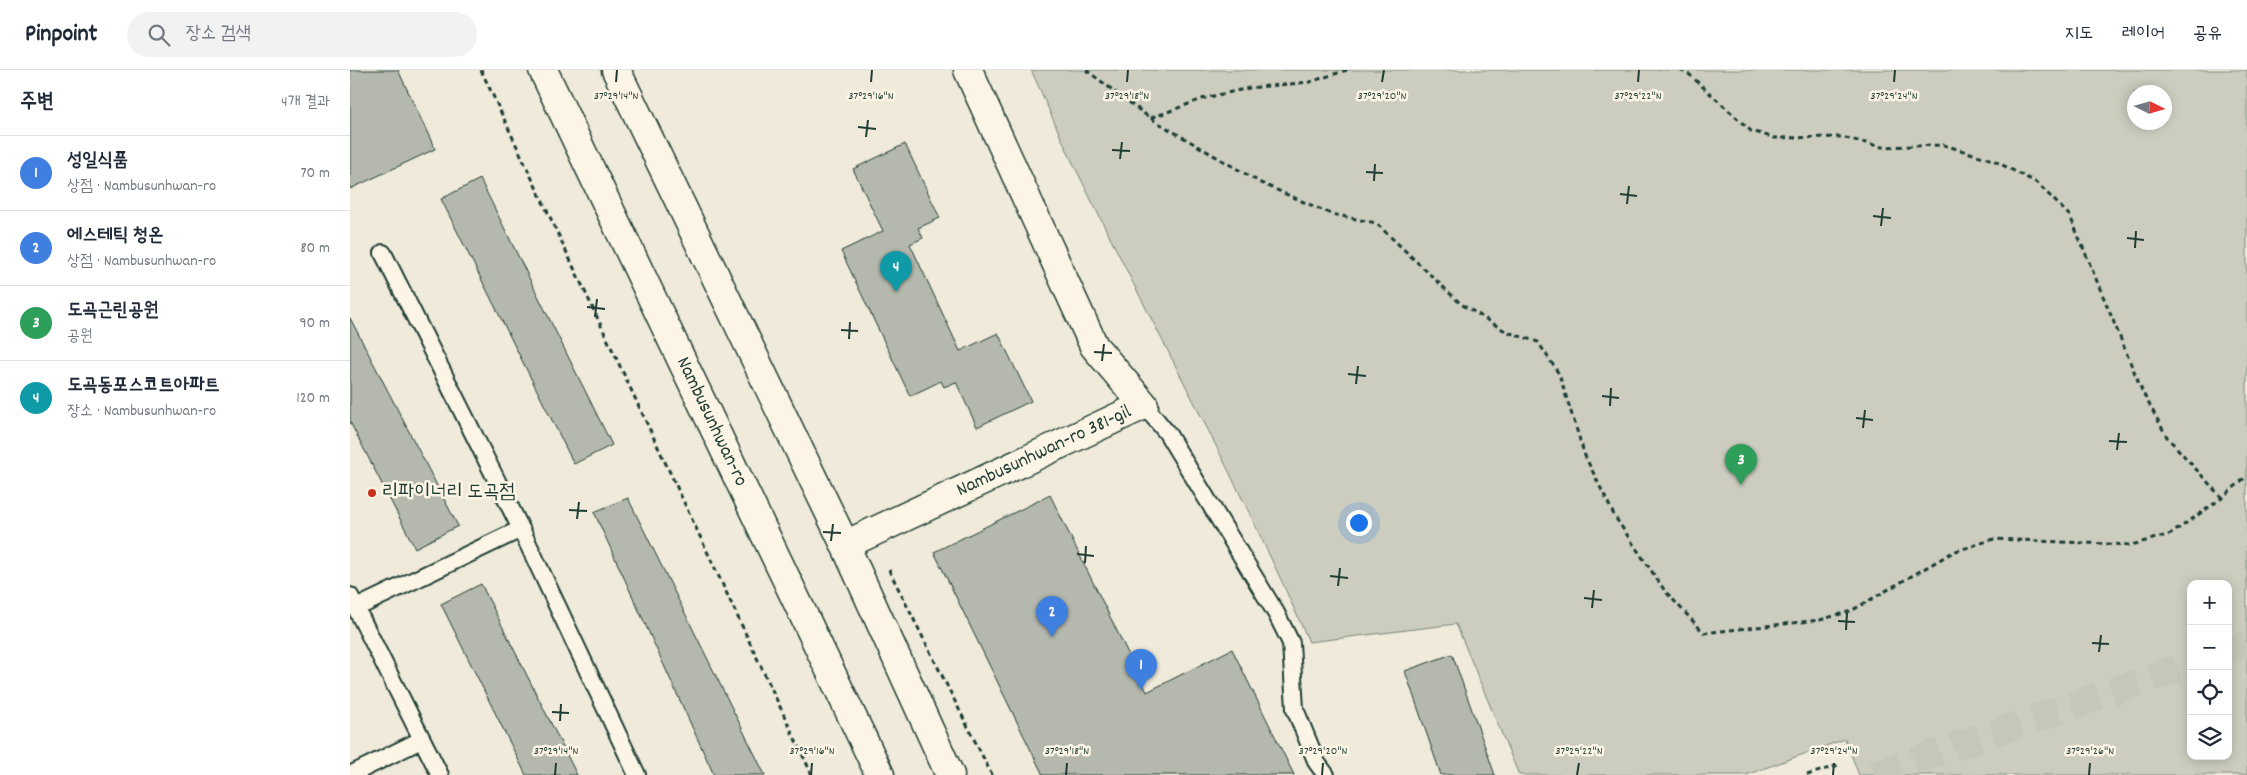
<!DOCTYPE html>
<html lang="ko">
<head>
<meta charset="utf-8">
<style>
	body { margin:0; font-family:Dekko,"Poor Story",sans-serif; background:#f2f2f3; color:#1f2937 }
	.controls { position:absolute; right:15px; bottom:15px; display:grid; overflow:hidden; border-radius:10px; box-shadow:0 2px 12px #0003 }
	.controls button { width:45px; height:45px; display:grid; place-items:center; padding:0; border:0; border-bottom:1px solid #e0e1e3; background:#fff; color:#1f2937; font:25px sans-serif }
	.compass { position:absolute; left:1777px; top:15px; width:45px; height:45px; border-radius:50%; background:#fff; box-shadow:0 2px 12px #0003; rotate:95deg }
	.you { position:absolute; left:1008px; top:452px; width:18px; height:18px; margin:-12px; border:4px solid #fff; border-radius:50%; background:#1a73e8; box-shadow:0 0 0 8px #1a73e833 }
	.badge { display:grid; place-items:center; width:32px; height:32px; border-radius:50%; background:#c8321e; color:#fff; font-size:16px; font-weight:700 }
	.pin { position:absolute; translate:-50% -41px; filter:drop-shadow(0 1px 2px #0008) }
	.pin::after { content:''; position:absolute; top:26px; width:18px; height:15px; background:inherit; clip-path:polygon(0 0,100% 0,50% 100%) }
	.list { margin:0; padding:0; list-style:none }
	h2 { display:flex; justify-content:space-between; align-items:center; height:65px; margin:0; padding:0 20px; font-size:21px }
	h2 small { font-size:16px; font-weight:400; color:#747a83 }
	.list li { display:grid; grid-template-columns:32px 1fr auto; gap:15px; align-items:center; box-sizing:border-box; height:75px; padding:0 20px; border-top:1px solid #e0e1e3 }
	.list b { display:block; font-size:19px; white-space:nowrap }
	.list p { margin:0; font-size:16px; white-space:nowrap; color:#747a83 }
	.list em { font-size:16px; font-style:normal; color:#747a83 }
	.icon { flex:none; width:28px; height:28px; fill:none; stroke:currentColor; stroke-width:2; stroke-linecap:round; stroke-linejoin:round }
	.map { position:relative; flex:none; width:1897px; height:705px; overflow:hidden }
	header { display:flex; align-items:center; gap:30px; box-sizing:border-box; height:70px; padding:0 25px; background:#fff; border-bottom:1px solid #e0e1e3 }
	header strong { font-size:24px }
	nav { display:flex; gap:28px; margin-inline-start:auto; font-size:18px }
	.search { width:350px; height:45px; background:#f2f2f3; display:flex; align-items:center; gap:12px; box-sizing:border-box; padding:0 18px; border-radius:28px; color:#747a83; font-size:19px }
	main { display:flex }
	aside { flex:1; background:#fff }
	.map>svg:first-child { display:block }
	.green { fill:#cccdbf; stroke:#76857a; fill-rule:evenodd }
	.building { fill:#b5b9ad; stroke:#1f3d34 }
	.lines { fill:none; stroke-linecap:round; stroke-linejoin:round }
	.primary-tunnel { stroke:#c5c7b9; stroke-width:28; stroke-dasharray:28 14; stroke-linecap:butt }
	.service-casing { stroke:#1f3d34; stroke-width:20 }
	.minor-casing { stroke:#1f3d34; stroke-width:31 }
	.primary-casing { stroke:#1f3d34; stroke-width:31 }
	.path { stroke:#1f3d34; stroke-width:3; stroke-dasharray:5 4; stroke-linecap:butt }
	.service { stroke:#fcf5e5; stroke-width:16 }
	.minor { stroke:#fcf5e5; stroke-width:28 }
	.primary { stroke:#fcf5e5; stroke-width:28 }
	.ticks { fill:none; stroke:#1f3d34; stroke-width:2 }
	.poi-dot { fill:#c8321e; stroke:#fcf5e5; stroke-width:2 }
	.labels { text-anchor:middle; dominant-baseline:central; stroke-width:5; stroke-linejoin:round; paint-order:stroke }
	.street-label { font-size:20px; fill:#1f3d34; stroke:#fcf5e5 }
	.poi-label { font-size:20px; fill:#1f3d34; stroke:#fcf5e5; text-anchor:start }
	.ticks-label { font-size:12px; text-anchor:middle; fill:#1f3d34; stroke:#fcf5e5; stroke-width:5; stroke-linejoin:round; paint-order:stroke }
</style>
</head>
<body>
<header>
<strong>Pinpoint</strong>
<div class="search"><svg class="icon" aria-label="search" viewBox="0 0 24 24"><circle cx="10" cy="10" r="6"/><path d="M15 15l6 6"/></svg>장소 검색</div>
<nav><a>지도</a><a>레이어</a><a>공유</a></nav>
</header>
<main>
<aside>
<h2>주변<small>4개 결과</small></h2>
<ul class="list">
<li><span class="badge" style="background:#3f7fe0">1</span><div><b>성일식품</b><p>상점 · Nambusunhwan-ro</p></div><em>70 m</em></li>
<li><span class="badge" style="background:#3f7fe0">2</span><div><b>에스테틱 청온</b><p>상점 · Nambusunhwan-ro</p></div><em>80 m</em></li>
<li><span class="badge" style="background:#2e9e5b">3</span><div><b>도곡근린공원</b><p>공원</p></div><em>90 m</em></li>
<li><span class="badge" style="background:#0f9aa8">4</span><div><b>도곡동포스코트아파트</b><p>장소 · Nambusunhwan-ro</p></div><em>120 m</em></li>
</ul>
</aside>
<div class="map">
<svg width="1897" height="705" viewBox="0 0 1897 705">
	<rect width="100%" height="100%" fill="#efeada"/>
	<filter id="ink" filterUnits="userSpaceOnUse"><feTurbulence type="fractalNoise" baseFrequency=".02" numOctaves="2"/><feDisplacementMap in="SourceGraphic" scale="10" xChannelSelector="R" yChannelSelector="G"/><feConvolveMatrix kernelMatrix="1 2 1 2 8 2 1 2 1" color-interpolation-filters="sRGB"/></filter>
	<g filter="url(#ink)">
		<path class="green" d="M 681,0 L 1897,0 L 1897,705 L 1509,705 L 1495,669 L 1396,705 L 1169,705 L 1106,554 L 959,572 C 888,409 801,253 723,93 C 708,63 696,31 681,0 ZM 1784,22 L 1814,22 L 1814,52 L 1784,52 ZM 1841,514 L 1878,514 L 1878,686 L 1841,686 Z"/>
		<g class="building">
			<path d="M 0,0 L 48,0 L 85,79 L 0,119 Z"/>
			<path d="M 555,74 L 590,148 L 568,158 L 573,168 L 560,174 L 610,281 L 648,263 L 681,331 L 627,357 L 606,312 L 594,317 L 591,311 L 560,326 L 491,181 L 533,161 L 503,99 Z"/>
			<path d="M 130,109 L 262,375 L 224,394 L 91,129 Z"/>
			<path d="M 0,248 L 108,456 L 65,478 L 0,352 Z"/>
			<path d="M 700,425 L 797,622 L 882,579 L 944,705 L 693,705 L 584,482 Z"/>
			<path d="M 278,428 L 415,705 L 364,705 L 244,442 Z"/>
			<path d="M 131,514 L 227,705 L 176,705 L 91,534 Z"/>
			<path d="M 1102,584 L 1145,705 L 1091,705 L 1055,601 Z"/>
		</g>
		<g class="lines">
			<g class="primary-tunnel">
				<path d="M 1878,581 L 1897,574"/>
				<path d="M 1524,705 L 1841,594"/>
			</g>
			<g class="service-casing">
				<g id="service">
					<path d="M 33,183 L 171,459"/>
					<path d="M 794,335 L 817,363 L 926,543 L 941,573 L 945,639 L 967,693 L 976,705"/>
					<path d="M 0,526 L 90,705"/>
					<path d="M 6,538 L 171,459 L 287,705"/>
					<path d="M 0,705 L 71,670"/>
				</g>
			</g>
			<g class="minor-casing">
				<g id="minor">
					<path id="s1" d="M 495,475 L 794,335 L 744,276 L 618,0"/>
				</g>
			</g>
			<g class="primary-casing">
				<g id="primary">
					<path id="s2" d="M 193,0 L 530,705"/>
					<path d="M 266,0 L 495,475 L 600,705"/>
				</g>
			</g>
			<g class="path">
				<path d="M 131,0 L 462,705"/>
				<path d="M 736,0 L 800,48 L 911,113 L 981,144 L 1026,153 L 1111,234 L 1157,262 L 1188,272 L 1209,304 L 1235,386 L 1265,447 L 1315,521 L 1354,563 L 1470,550 L 1501,541 L 1603,482 L 1644,469 L 1781,475 L 1821,464 L 1872,428 L 1897,406"/>
				<path d="M 1330,0 L 1340,5 L 1401,61 L 1425,68 L 1492,67 L 1532,77 L 1594,75 L 1643,90 L 1687,113 L 1720,146 L 1793,323 L 1817,367 L 1872,428"/>
				<path d="M 801,48 L 855,28 L 899,18 L 960,12 L 997,0"/>
				<path d="M 539,500 L 642,705"/>
				<path d="M 1457,705 L 1489,695"/>
			</g>
			<use href="#service" class="service"/>
			<use href="#minor" class="minor"/>
			<use href="#primary" class="primary"/>
		</g>
	</g>
	<path class="ticks" d="M 266,12 L 267,0M 521,12 L 522,0M 777,12 L 778,0M 1032,12 L 1034,0M 1288,12 L 1289,0M 1544,12 L 1545,0M 508,57 L 526,59M 516,67 L 518,50M 762,80 L 780,81M 770,89 L 772,72M 1016,102 L 1033,103M 1024,111 L 1025,94M 1270,124 L 1287,126M 1277,134 L 1279,116M 1523,146 L 1541,148M 1531,156 L 1533,138M 1777,168 L 1794,170M 1785,178 L 1786,161M 237,237 L 255,239M 245,247 L 247,229M 491,260 L 508,261M 499,269 L 500,252M 744,282 L 762,283M 752,291 L 754,274M 998,304 L 1016,306M 1006,314 L 1008,296M 1252,326 L 1269,328M 1260,336 L 1261,318M 1506,348 L 1523,350M 1513,358 L 1515,340M 1759,371 L 1777,372M 1767,380 L 1769,363M 219,440 L 237,441M 227,449 L 229,432M 473,462 L 491,463M 481,471 L 483,454M 727,484 L 744,486M 735,493 L 736,476M 980,506 L 998,508M 988,516 L 990,498M 1234,528 L 1252,530M 1242,538 L 1244,520M 1488,551 L 1505,552M 1496,560 L 1497,543M 1742,573 L 1759,574M 1749,582 L 1751,565M 202,642 L 219,643M 210,651 L 211,634M 205,705 L 206,693M 461,705 L 462,693M 716,705 L 717,693M 972,705 L 973,693M 1227,705 L 1229,693M 1483,705 L 1484,693M 1739,705 L 1740,693"/>
	<circle class="poi-dot" cx="22" cy="423" r="5"/>
	<g class="labels">
		<g class="street-label">
			<text stroke="none"><textPath href="#s2" startOffset="390">Nambusunhwan-ro</textPath></text>
			<text stroke="none"><textPath href="#s1" startOffset="220">Nambusunhwan-ro 381-gil</textPath></text>
		</g>
		<g class="poi-label">
			<text x="32" y="423">리파이너리 도곡점</text>
		</g>
	</g>
	<g class="ticks-label">
		<text x="266" y="29">37°29'14"N</text>
		<text x="521" y="29">37°29'16"N</text>
		<text x="777" y="29">37°29'18"N</text>
		<text x="1032" y="29">37°29'20"N</text>
		<text x="1288" y="29">37°29'22"N</text>
		<text x="1544" y="29">37°29'24"N</text>
		<text x="206" y="684">37°29'14"N</text>
		<text x="462" y="684">37°29'16"N</text>
		<text x="717" y="684">37°29'18"N</text>
		<text x="973" y="684">37°29'20"N</text>
		<text x="1229" y="684">37°29'22"N</text>
		<text x="1484" y="684">37°29'24"N</text>
		<text x="1740" y="684">37°29'26"N</text>
	</g>
</svg>
<div class="controls">
<button>+</button>
<button>−</button>
<button><svg class="icon" aria-label="locate" viewBox="0 0 24 24"><circle cx="12" cy="12" r="6"/><path d="M12 2v4M12 18v4M2 12h4M18 12h4"/></svg></button>
<button><svg class="icon" aria-label="layers" viewBox="0 0 24 24"><path d="M12 4l9 5-9 5-9-5zM3 14l9 5 9-5"/></svg></button>
</div>
<svg class="compass" viewBox="-18 -18 36 36"><path d="M0-13l5 13h-10z" fill="#e53935"/><path d="M0 13l5-13h-10z" fill="#747a83"/></svg>
<div class="you"></div>
<div class="pin badge" style="left:791px;top:620px;background:#3f7fe0">1</div>
<div class="pin badge" style="left:702px;top:567px;background:#3f7fe0">2</div>
<div class="pin badge" style="left:1391px;top:415px;background:#2e9e5b">3</div>
<div class="pin badge" style="left:546px;top:222px;background:#0f9aa8">4</div>
</div>
</main>
</body>
</html>
